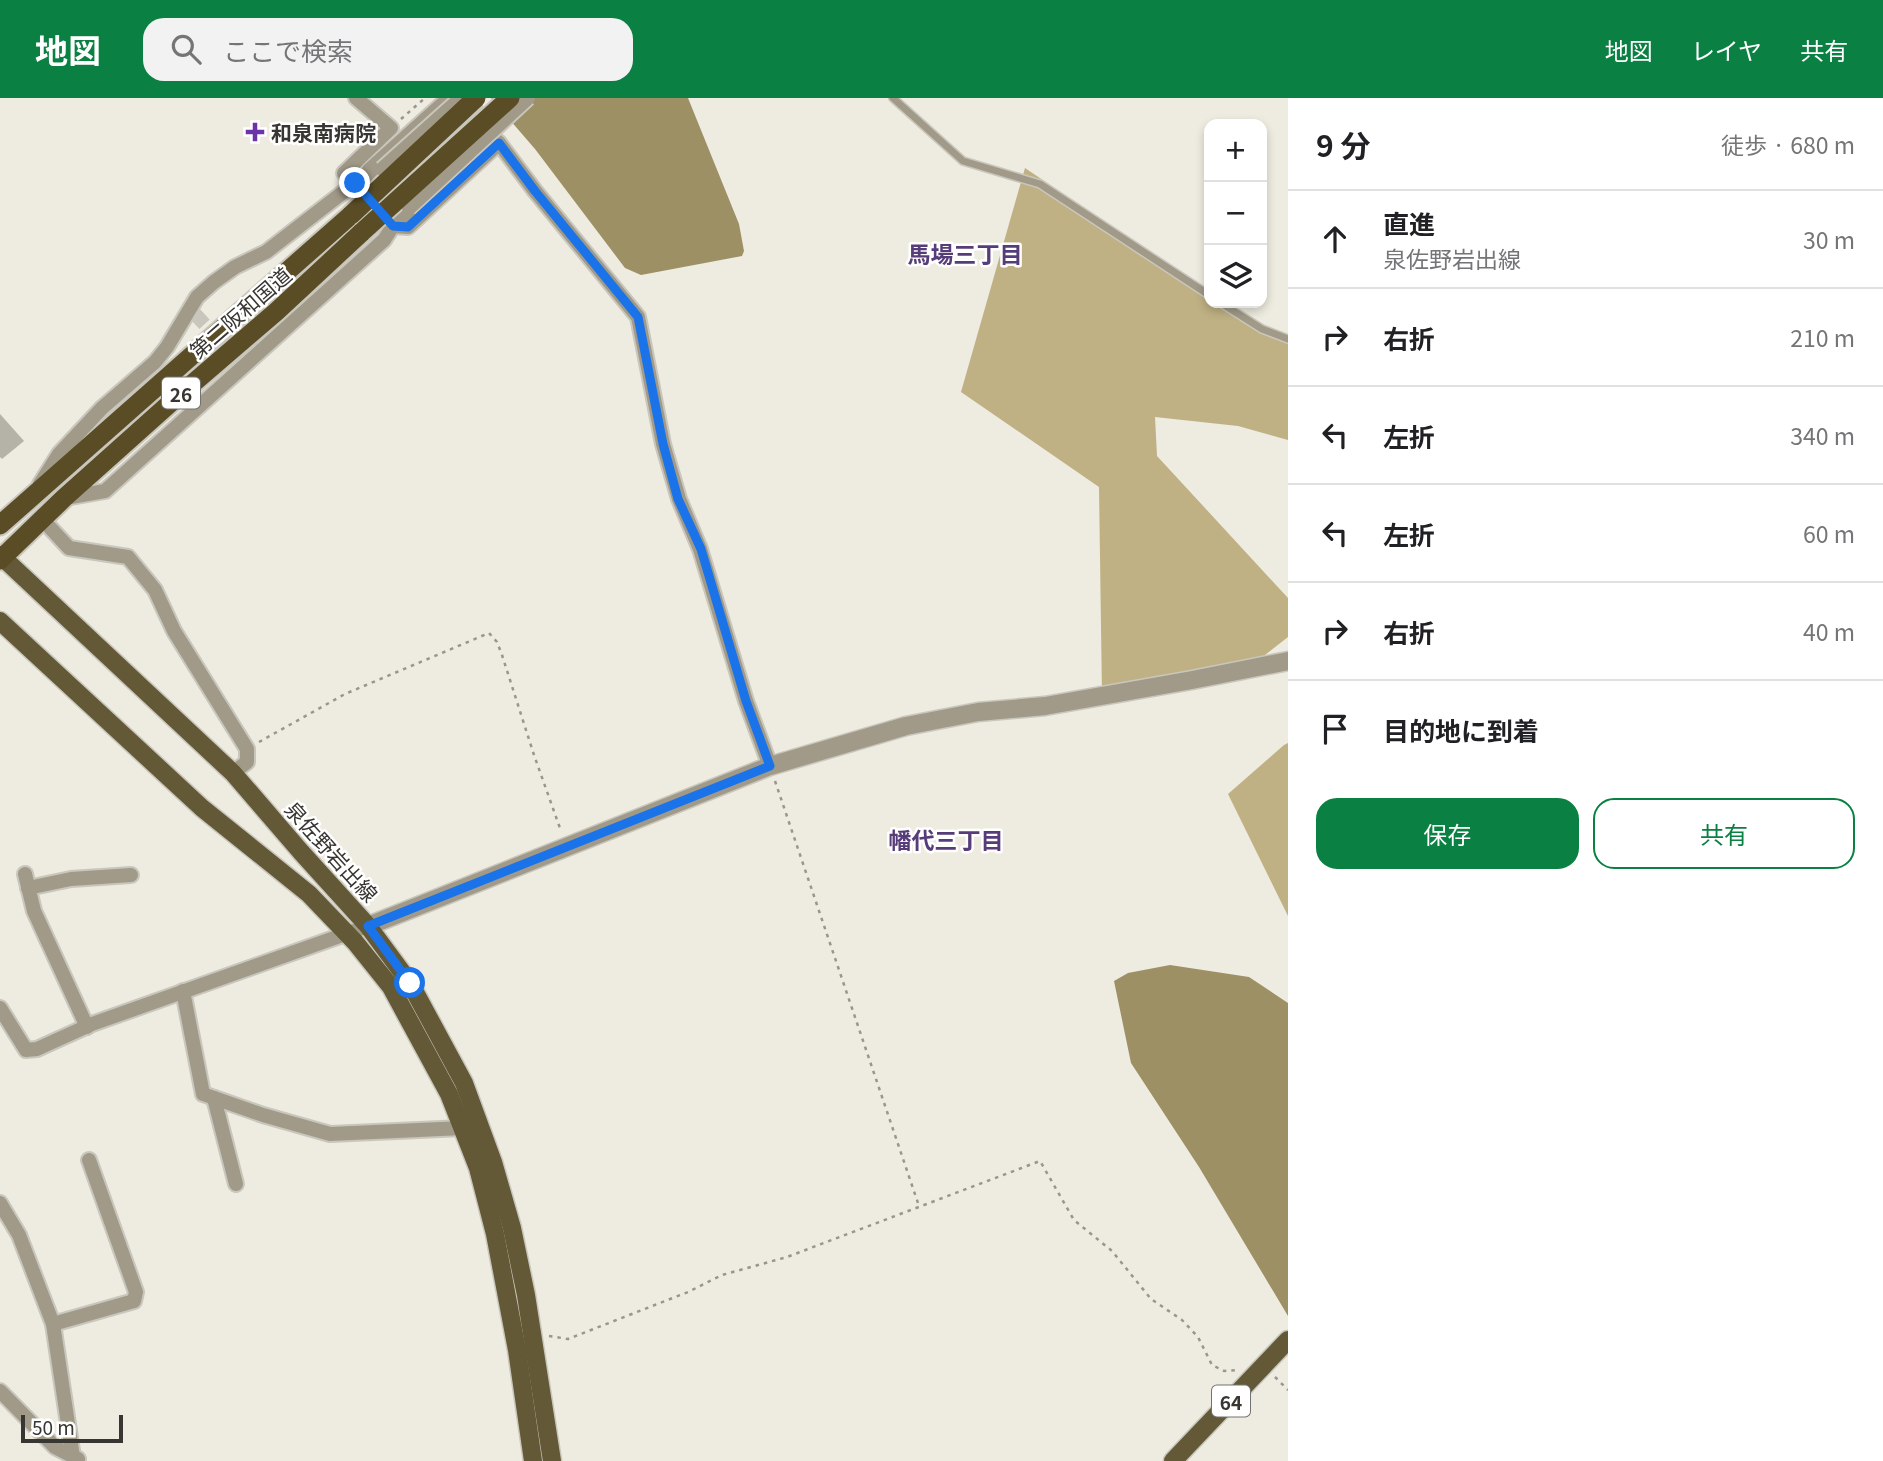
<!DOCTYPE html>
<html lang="ja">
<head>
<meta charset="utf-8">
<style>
	body { margin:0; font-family:Georgia,"Noto Sans JP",serif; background:#f2f2f2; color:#202124 }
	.controls { position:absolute; right:21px; top:21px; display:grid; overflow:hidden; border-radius:14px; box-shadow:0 4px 10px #0003 }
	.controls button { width:63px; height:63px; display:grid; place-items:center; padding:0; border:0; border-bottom:2px solid #e0e0e0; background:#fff; color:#202124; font:35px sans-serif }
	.scale { position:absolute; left:21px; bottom:18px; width:102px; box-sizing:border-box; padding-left:7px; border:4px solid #373632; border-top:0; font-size:19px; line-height:24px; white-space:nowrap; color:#373632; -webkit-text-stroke:5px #fff; paint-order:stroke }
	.stop { position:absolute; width:21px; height:21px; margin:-16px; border:5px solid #1a73e8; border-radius:50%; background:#fff }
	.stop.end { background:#1a73e8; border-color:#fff; box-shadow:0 2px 7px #0008 }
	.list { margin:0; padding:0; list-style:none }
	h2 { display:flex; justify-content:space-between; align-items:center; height:91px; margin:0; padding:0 28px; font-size:30px }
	h2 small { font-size:23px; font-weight:400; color:#757577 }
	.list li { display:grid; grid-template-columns:46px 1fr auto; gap:21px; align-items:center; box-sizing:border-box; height:98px; padding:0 28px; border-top:2px solid #e0e0e0 }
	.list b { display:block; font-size:26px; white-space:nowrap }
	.list p { margin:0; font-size:23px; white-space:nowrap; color:#757577 }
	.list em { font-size:23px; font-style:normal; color:#757577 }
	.actions { display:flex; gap:14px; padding:21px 28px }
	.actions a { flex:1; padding:16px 0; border:2px solid #0b8043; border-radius:21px; text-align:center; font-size:24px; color:#0b8043 }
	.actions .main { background:#0b8043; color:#fff }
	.icon { flex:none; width:38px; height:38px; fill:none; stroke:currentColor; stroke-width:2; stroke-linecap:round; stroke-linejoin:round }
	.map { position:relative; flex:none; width:1288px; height:1363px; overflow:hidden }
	header { display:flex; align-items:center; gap:42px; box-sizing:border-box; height:98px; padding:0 35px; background:#0b8043; color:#fff }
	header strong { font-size:33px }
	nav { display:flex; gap:38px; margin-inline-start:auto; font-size:24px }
	.search { width:490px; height:63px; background:#f2f2f2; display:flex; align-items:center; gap:18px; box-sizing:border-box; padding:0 24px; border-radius:21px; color:#757577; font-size:26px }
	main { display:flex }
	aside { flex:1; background:#fff }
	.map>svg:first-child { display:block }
	.forest { fill:#bfb184 }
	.water { fill:#9e9065 }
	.building { fill:#b5b2a8 }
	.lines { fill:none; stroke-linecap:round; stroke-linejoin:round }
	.minor-tunnel { stroke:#c9c7bd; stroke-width:14; stroke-dasharray:14 7; stroke-linecap:butt }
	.service-casing { stroke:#c9c7bd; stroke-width:10 }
	.minor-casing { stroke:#c9c7bd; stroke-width:18 }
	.tertiary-casing { stroke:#c9c7bd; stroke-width:21 }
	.primary-casing { stroke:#c9c7bd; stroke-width:21 }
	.trunk-casing { stroke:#c9c7bd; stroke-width:23 }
	.path { stroke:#98968e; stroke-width:2.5; stroke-dasharray:3.5 5; stroke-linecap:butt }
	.service { stroke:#a19a88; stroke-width:7 }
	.minor { stroke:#a19a88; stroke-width:14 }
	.tertiary { stroke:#a19a88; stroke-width:18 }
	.primary { stroke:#645936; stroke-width:18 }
	.trunk { stroke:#5a4d26; stroke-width:19 }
	.minor-bridge-casing { stroke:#c9c7bd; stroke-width:18; stroke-linecap:butt }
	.trunk-bridge-casing { stroke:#c9c7bd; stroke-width:23; stroke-linecap:butt }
	.minor-bridge { stroke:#a19a88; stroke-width:14 }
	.trunk-bridge { stroke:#5a4d26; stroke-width:19 }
	.route { stroke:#1a73e8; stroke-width:9 }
	.poi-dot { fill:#6c33a9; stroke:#fff; stroke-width:2.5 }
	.labels { text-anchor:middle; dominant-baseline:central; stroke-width:5; stroke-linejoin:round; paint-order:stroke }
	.shield { fill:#fff; stroke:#737270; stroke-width:2 }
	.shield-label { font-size:19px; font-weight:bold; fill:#373632 }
	.poi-label { font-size:21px; font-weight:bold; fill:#373632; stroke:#fff; text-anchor:start }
	.street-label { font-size:21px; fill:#373632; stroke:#fff }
	.neighbourhood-label { font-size:23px; font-weight:bold; fill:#563c78; stroke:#fff }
</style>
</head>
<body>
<header>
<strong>地図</strong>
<div class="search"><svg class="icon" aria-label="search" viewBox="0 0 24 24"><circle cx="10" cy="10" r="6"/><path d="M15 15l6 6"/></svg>ここで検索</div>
<nav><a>地図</a><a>レイヤ</a><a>共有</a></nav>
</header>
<main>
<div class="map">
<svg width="1288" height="1363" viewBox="0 0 1288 1363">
	<rect width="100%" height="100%" fill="#eeebe0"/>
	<g class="forest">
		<path d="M 1025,70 L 1209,194 L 1209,205 L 1226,205 L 1288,246 L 1288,342 L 1238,328 L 1155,319 L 1157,358 L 1288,500 L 1288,539 L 1247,571 L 1102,597 L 1099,389 L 961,294 Z"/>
		<path d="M 1288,645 L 1288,818 L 1228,696 L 1284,647 Z"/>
	</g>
	<g class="water">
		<path d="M 491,0 L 688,0 L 739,126 L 744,153 L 742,158 L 641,177 L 625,170 L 535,51 Z"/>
		<path d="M 1170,867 L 1249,879 L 1288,905 L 1288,1218 L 1199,1069 L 1131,965 L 1114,883 L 1128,875 Z"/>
	</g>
	<path class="building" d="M 0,316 L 24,343 L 2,361 L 0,359 Z"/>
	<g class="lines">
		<path class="minor-tunnel" d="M 195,216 L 234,258"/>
		<g class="service-casing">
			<g id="service">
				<path d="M 893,0 L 963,63 L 1040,86 L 1209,197"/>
				<path d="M 1221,205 L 1262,231 L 1288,241"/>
			</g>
		</g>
		<g class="minor-casing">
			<g id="minor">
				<path d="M 356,0 L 391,30 L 344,75 L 393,128 L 408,129 L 499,45 L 450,0"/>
				<path d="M 499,45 L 535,93 L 638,219 L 663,346 L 679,401 L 700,451 L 746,603 L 770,668"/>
				<path d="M 369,72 L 449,0"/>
				<path d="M 40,386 L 59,356 L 102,310 L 155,264 L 167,249 L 197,199 L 214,184 L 235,169 L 266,154 L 355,85 L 382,71"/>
				<path d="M 65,400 L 105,393 L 384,142 L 393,128 L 409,110"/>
				<path d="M 42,421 L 69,450 L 128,459 L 155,492 L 174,533 L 247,651 L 247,664 L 233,675"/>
				<path d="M 25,776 L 34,813 L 87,929"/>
				<path d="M 28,790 L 71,781 L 131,777"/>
				<path d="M 183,893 L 203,996 L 263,1017 L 330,1036 L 463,1030"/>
				<path d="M 0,910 L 26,952 L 37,951 L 92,926 L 368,828"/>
				<path d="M 214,1000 L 236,1086"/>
				<path d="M 0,1105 L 19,1137 L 53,1226 L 73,1359"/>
				<path d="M 53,1226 L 134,1203 L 136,1194 L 89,1062"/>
				<path d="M 0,1293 L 55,1349 L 78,1361"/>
			</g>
		</g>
		<g class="tertiary-casing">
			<path id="tertiary" d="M 368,828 L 770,668 L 906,628 L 978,614 L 1045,608 L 1192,582 L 1288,563"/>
		</g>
		<g class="primary-casing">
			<g id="primary">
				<path d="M 0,457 L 233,675 L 301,754 L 368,828 L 410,885 L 464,985 L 493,1064 L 512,1130 L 526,1197 L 552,1363"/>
				<path d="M 0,523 L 202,710 L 309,796 L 355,844 L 391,889 L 449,996 L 478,1070 L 495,1136 L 517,1252 L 533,1363"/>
				<path d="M 1173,1363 L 1288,1242"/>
			</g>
		</g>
		<g class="trunk-casing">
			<g id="trunk">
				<path d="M 0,427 L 351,117"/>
				<path d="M 0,462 L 64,400 L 177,299 L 277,213 L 362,134"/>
			</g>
		</g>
		<g class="path">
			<path d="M 401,21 L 425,0"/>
			<path d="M 259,644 L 345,596 L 489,535 L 497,544 L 502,557 L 534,657 L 561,733"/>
			<path d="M 775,683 L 919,1108"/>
			<path d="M 549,1238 L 568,1241 L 688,1194 L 722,1177 L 787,1159 L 1040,1063 L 1074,1122 L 1112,1153 L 1151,1201 L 1182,1222 L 1198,1239 L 1212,1267 L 1224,1273 L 1238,1272"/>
			<path d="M 1275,1279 L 1288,1292"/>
		</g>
		<use href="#service" class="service"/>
		<use href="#minor" class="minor"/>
		<use href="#tertiary" class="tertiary"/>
		<use href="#primary" class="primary"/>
		<use href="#trunk" class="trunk"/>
		<g class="minor-bridge-casing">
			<g id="minor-bridge">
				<path d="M 382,71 L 461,0"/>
				<path d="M 409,110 L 528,0"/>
			</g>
		</g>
		<g class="trunk-bridge-casing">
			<g id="trunk-bridge">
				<path d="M 351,117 L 476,0"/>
				<path d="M 362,134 L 510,0"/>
			</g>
		</g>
		<use href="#minor-bridge" class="minor-bridge"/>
		<use href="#trunk-bridge" class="trunk-bridge"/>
	</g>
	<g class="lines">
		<path class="route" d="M 355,85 L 393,128 L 408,129 L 499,45 L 535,93 L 638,219 L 663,346 L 678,401 L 701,451 L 746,603 L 770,668 L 368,828 L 410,885"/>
	</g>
	<path class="poi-dot" d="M251.5 23.5h7v7h7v7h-7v7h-7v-7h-7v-7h7z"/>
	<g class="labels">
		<g class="shield">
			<rect x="162" y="279.5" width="38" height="31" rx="5"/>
			<rect x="1212" y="1287.5" width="38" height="31" rx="5"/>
		</g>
		<g class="shield-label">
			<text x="181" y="295">26</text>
			<text x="1231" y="1303">64</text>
		</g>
		<g class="poi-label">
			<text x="271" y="34">和泉南病院</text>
		</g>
		<g class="street-label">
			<text transform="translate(240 214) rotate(-41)">第二阪和国道</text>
			<text transform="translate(332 753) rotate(48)">泉佐野岩出線</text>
		</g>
		<g class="neighbourhood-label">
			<text x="965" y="155">馬場三丁目</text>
			<text x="946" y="741">幡代三丁目</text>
		</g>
	</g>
</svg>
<div class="controls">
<button>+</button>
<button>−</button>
<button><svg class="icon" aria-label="layers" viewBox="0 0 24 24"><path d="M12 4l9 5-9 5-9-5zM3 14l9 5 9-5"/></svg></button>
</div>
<div class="scale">50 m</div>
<div class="stop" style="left:410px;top:885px"></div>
<div class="stop end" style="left:355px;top:85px"></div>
</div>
<aside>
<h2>9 分<small>徒歩 · 680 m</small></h2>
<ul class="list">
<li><svg class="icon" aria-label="ahead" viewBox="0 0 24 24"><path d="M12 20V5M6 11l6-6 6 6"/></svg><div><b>直進</b><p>泉佐野岩出線</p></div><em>30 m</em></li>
<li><svg class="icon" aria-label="right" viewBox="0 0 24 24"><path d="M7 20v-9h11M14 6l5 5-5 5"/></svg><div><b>右折</b></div><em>210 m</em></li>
<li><svg class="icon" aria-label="left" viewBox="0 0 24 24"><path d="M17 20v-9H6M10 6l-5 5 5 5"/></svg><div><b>左折</b></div><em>340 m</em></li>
<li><svg class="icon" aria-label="left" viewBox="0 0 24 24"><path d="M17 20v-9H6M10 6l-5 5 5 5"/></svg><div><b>左折</b></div><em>60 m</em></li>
<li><svg class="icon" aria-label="right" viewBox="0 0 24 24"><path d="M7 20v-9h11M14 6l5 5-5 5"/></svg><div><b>右折</b></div><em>40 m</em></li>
<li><svg class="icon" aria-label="arrive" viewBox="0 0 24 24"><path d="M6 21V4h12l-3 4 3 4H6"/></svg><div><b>目的地に到着</b></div></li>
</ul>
<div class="actions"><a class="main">保存</a><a>共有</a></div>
</aside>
</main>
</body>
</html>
